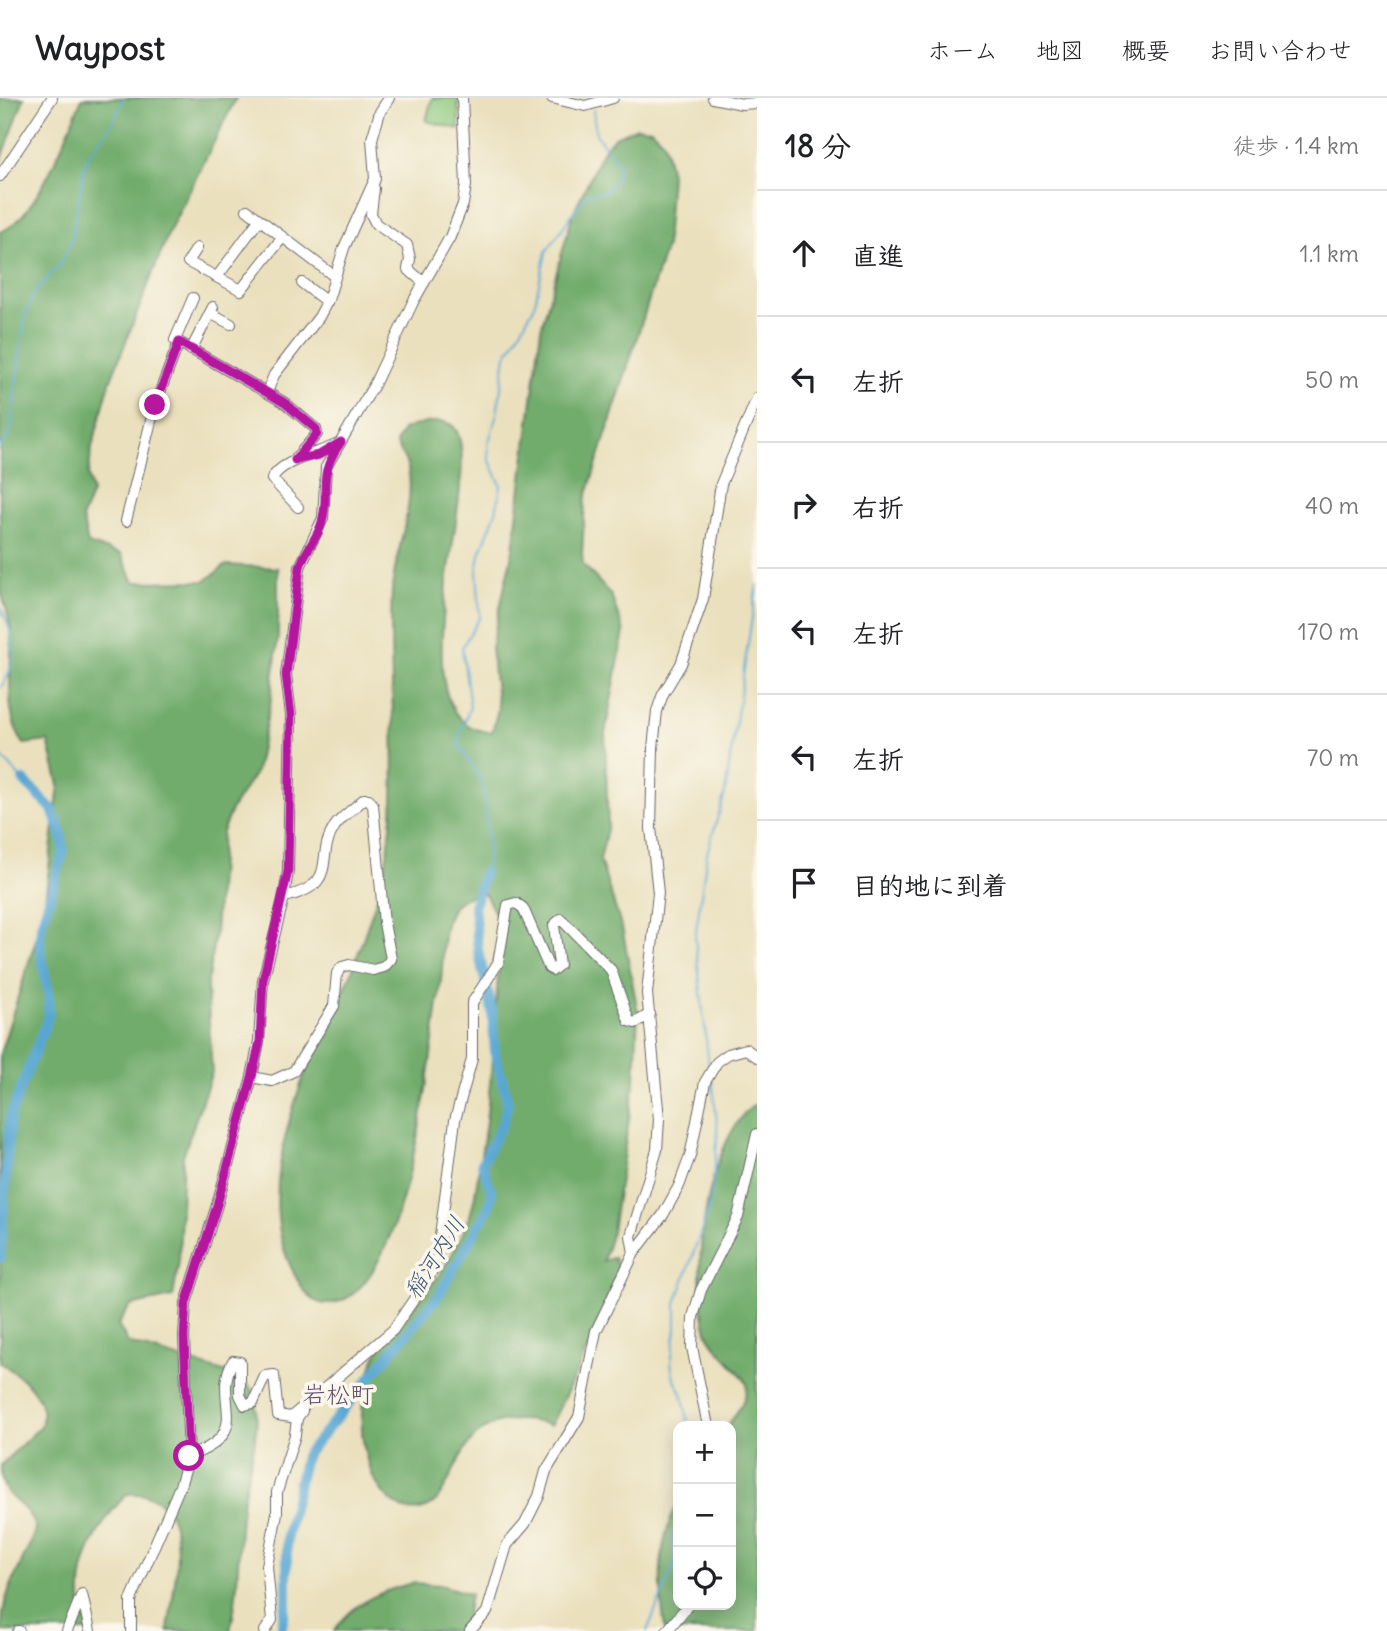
<!DOCTYPE html>
<html lang="ja">
<head>
<meta charset="utf-8">
<style>
	body { margin:0; font-family:Delius,"Klee One",sans-serif; background:#f2f2f2; color:#202124 }
	.controls { position:absolute; right:21px; bottom:21px; display:grid; overflow:hidden; border-radius:14px; box-shadow:0 4px 18px #0003 }
	.controls button { width:63px; height:63px; display:grid; place-items:center; padding:0; border:0; border-bottom:2px solid #e0e0e0; background:#fff; color:#202124; font:35px sans-serif }
	.stop { position:absolute; width:21px; height:21px; margin:-16px; border:5px solid #b5179e; border-radius:50%; background:#fff }
	.stop.end { background:#b5179e; border-color:#fff; box-shadow:0 2px 7px #0008 }
	.list { margin:0; padding:0; list-style:none }
	h2 { display:flex; justify-content:space-between; align-items:center; height:91px; margin:0; padding:0 28px; font-size:30px }
	h2 small { font-size:23px; font-weight:400; color:#757577 }
	.list li { display:grid; grid-template-columns:46px 1fr auto; gap:21px; align-items:center; box-sizing:border-box; height:126px; padding:0 28px; border-top:2px solid #e0e0e0 }
	.list b { display:block; font-size:26px; white-space:nowrap }
	.list em { font-size:23px; font-style:normal; color:#757577 }
	.icon { flex:none; width:38px; height:38px; fill:none; stroke:currentColor; stroke-width:2; stroke-linecap:round; stroke-linejoin:round }
	.map { position:relative; flex:none; width:757px; height:1533px; overflow:hidden }
	header { display:flex; align-items:center; gap:42px; box-sizing:border-box; height:98px; padding:0 35px; background:#fff; border-bottom:2px solid #e0e0e0 }
	header strong { font-size:33px }
	nav { display:flex; gap:38px; margin-inline-start:auto; font-size:24px }
	main { display:flex }
	aside { flex:1; background:#fff }
	.map>svg:first-child { display:block }
	.green { fill:#8cc87d; stroke:#57755c; stroke-width:2 }
	.forest { fill:#71ac6c; stroke:#4a6754; stroke-width:2 }
	.lines { fill:none; stroke-linecap:round; stroke-linejoin:round }
	.stream { stroke:#59a7d3; stroke-width:2 }
	.river { stroke:#59a7d3; stroke-width:10 }
	.minor-casing { stroke:#686468; stroke-width:12 }
	.minor { stroke:#fff; stroke-width:10 }
	.route { stroke:#b5179e; stroke-width:9 }
	.labels { text-anchor:middle; dominant-baseline:central; stroke-width:7; stroke-linejoin:round; paint-order:stroke }
	.water-label { font-size:23px; font-style:italic; fill:#385778; stroke:#fbf7ec }
	.quarter-label { font-size:24px; fill:#604d6e; stroke:#fbf7ec }
</style>
</head>
<body>
<header>
<strong>Waypost</strong>
<nav><a>ホーム</a><a>地図</a><a>概要</a><a>お問い合わせ</a></nav>
</header>
<main>
<div class="map">
<svg width="757" height="1533" viewBox="0 0 757 1533">
	<rect width="100%" height="100%" fill="#fbf7ec"/>
	<filter id="ink" filterUnits="userSpaceOnUse"><feTurbulence type="fractalNoise" baseFrequency=".0143" numOctaves="2"/><feDisplacementMap in="SourceGraphic" scale="14" xChannelSelector="R" yChannelSelector="G"/><feConvolveMatrix kernelMatrix="1 2 1 2 8 2 1 2 1" color-interpolation-filters="sRGB"/></filter>
	<filter id="wash" filterUnits="userSpaceOnUse"><feTurbulence type="fractalNoise" baseFrequency=".00686" numOctaves="4" result="noise"/><feDisplacementMap in="SourceGraphic" scale="28" xChannelSelector="R" yChannelSelector="G"/><feGaussianBlur stdDeviation="1.57" result="paint"/><feColorMatrix in="noise" values="0 0 0 0 0 0 0 0 0 0 0 0 0 0 0 0 0 1.4 0 .05"/><feComposite in="paint" operator="in"/></filter>
	<g filter="url(#wash)">
		<rect width="100%" height="100%" fill="#eae0bd"/>
		<path class="green" d="M 432,0 L 458,0 L 459,31 L 426,23 Z"/>
		<g class="forest">
			<path d="M 0,0 L 24,0 L 0,66 Z"/>
			<path d="M 82,0 L 236,0 L 169,134 L 110,284 L 92,349 L 88,377 L 92,395 L 82,419 L 88,446 L 121,456 L 134,484 L 205,483 L 226,467 L 278,470 L 278,538 L 271,602 L 256,673 L 231,712 L 222,734 L 215,835 L 207,889 L 212,974 L 183,1058 L 179,1163 L 173,1199 L 130,1208 L 118,1227 L 128,1245 L 240,1279 C 249,1287 255,1294 256,1306 C 260,1342 246,1374 242,1408 C 237,1451 240,1491 230,1533 L 168,1533 C 172,1491 201,1391 127,1396 C 100,1423 75,1467 82,1508 C 83,1516 89,1525 93,1533 L 2,1533 C 0,1495 24,1467 35,1432 C 29,1399 0,1409 1,1367 L 41,1328 C 50,1299 20,1278 0,1264 L 0,956 L 43,819 L 59,687 L 48,643 L 24,646 C 0,614 15,565 10,527 C 8,515 3,502 0,490 L 0,134 C 36,122 68,34 82,0 Z"/>
			<path d="M 637,29 L 651,31 L 664,44 L 671,76 L 666,148 L 585,403 L 582,456 L 583,466 L 611,497 L 624,534 L 605,636 L 608,727 L 600,762 L 623,834 L 638,914 L 635,982 L 612,1133 L 603,1164 L 614,1159 L 618,1172 L 590,1246 L 551,1327 C 438,1295 467,1422 408,1412 C 391,1409 375,1387 370,1371 C 353,1324 363,1272 391,1231 C 398,1221 409,1215 417,1205 C 438,1181 458,1150 469,1120 C 476,1102 477,1081 480,1063 C 493,990 494,916 501,842 L 498,821 L 485,796 C 472,795 456,802 450,814 C 441,833 444,861 441,882 C 431,955 411,1161 347,1200 C 337,1205 324,1209 314,1202 C 304,1196 296,1180 291,1169 C 257,1099 294,996 324,930 C 331,913 342,898 349,881 C 359,855 367,828 376,803 C 408,704 386,595 392,493 C 394,456 416,407 408,370 C 406,362 400,353 396,345 L 403,332 C 413,327 439,320 450,326 C 497,352 380,630 492,634 L 498,611 L 491,550 L 513,451 L 541,231 L 573,115 L 604,50 L 615,39 Z"/>
			<path d="M 757,1005 L 757,1533 L 665,1533 C 659,1488 656,1447 678,1405 L 678,1507 L 731,1507 L 731,1328 L 727,1328 C 735,1317 748,1301 747,1286 C 745,1277 715,1253 708,1236 C 688,1181 706,1038 757,1005 Z"/>
			<path d="M 413,1485 L 441,1487 L 470,1496 L 464,1533 L 334,1533 C 353,1504 381,1493 413,1485 Z"/>
		</g>
		<g class="lines">
			<g class="stream">
				<path d="M 0,350 L 10,334 L 25,216 L 35,194 L 59,167 L 70,147 L 86,62 L 114,22 L 124,0"/>
				<path d="M 0,509 C 14,534 20,567 0,590"/>
				<path d="M 0,657 L 23,682"/>
				<path d="M 484,775 L 488,755 L 485,700 L 480,681 L 460,649 L 458,641 L 470,609 L 462,549 L 480,519 L 477,473 L 480,456 L 496,414 L 501,387 L 489,361 L 488,347 L 497,316 L 506,258 L 534,209 L 546,154 L 586,96 C 606,97 616,89 619,68 L 596,36 L 593,12"/>
				<path d="M 709,968 L 695,840 L 707,755 L 725,695 L 757,487"/>
				<path d="M 689,1328 L 682,1295 L 673,1278 L 671,1264 L 676,1231 L 676,1205 L 708,1114 L 713,1088 L 718,1033 L 712,981"/>
				<path d="M 647,1533 L 676,1463 L 673,1438 L 678,1427"/>
			</g>
			<g class="river">
				<path d="M 0,1160 L 10,1018 L 48,920 L 49,899 L 40,847 L 41,828 L 64,753 L 61,733 L 52,711 L 23,682"/>
				<path d="M 281,1533 L 287,1504 L 287,1437 L 305,1358 L 439,1197 L 489,1109 L 492,1096 L 482,1065 L 503,1024 L 508,1004 L 495,955 L 492,912 L 478,852 L 474,808 L 484,775"/>
			</g>
		</g>
	</g>
	<g filter="url(#ink)">
		<g class="lines">
			<g class="minor-casing">
				<g id="minor">
					<path d="M 552,0 L 585,8 L 613,0"/>
					<path d="M 713,0 L 742,6 L 757,5"/>
					<path d="M 0,78 L 52,0"/>
					<path d="M 374,90 L 371,116 L 376,126 L 407,147 L 410,161 L 408,171 L 424,185"/>
					<path d="M 247,112 L 334,178"/>
					<path d="M 197,150 L 188,164 L 241,192 L 282,140"/>
					<path d="M 217,179 L 259,122"/>
					<path d="M 302,185 L 327,204"/>
					<path d="M 193,200 L 175,242 L 285,305 L 316,331 L 317,336 L 295,361"/>
					<path d="M 210,215 L 231,226"/>
					<path d="M 191,252 L 213,209"/>
					<path d="M 267,294 L 274,277 L 319,219 L 328,202 L 344,150 L 375,81 L 372,41 L 380,14 L 389,0"/>
					<path d="M 298,409 L 272,381 C 281,362 318,356 338,346"/>
					<path d="M 126,423 L 155,307 L 179,244"/>
					<path d="M 252,979 L 272,983 L 294,973 L 334,908 L 337,875 L 342,869 L 349,867 L 373,872 L 384,869 L 391,861 L 384,825 L 373,707 L 369,701 L 364,701 C 355,710 342,718 335,728 C 313,761 342,786 284,799"/>
					<path d="M 634,1155 L 631,1138 L 657,1052 L 659,1021 L 647,895 L 658,795 L 651,730 L 653,650 L 657,613 L 663,596 L 681,566 L 703,501 L 721,386 L 757,300"/>
					<path d="M 708,1328 L 692,1249 L 693,1219 L 701,1192 L 738,1119 L 757,1036"/>
					<path d="M 189,1358 C 257,1334 210,1303 233,1263 L 240,1264 L 240,1297 L 245,1307 L 253,1305 L 265,1278 L 274,1277 L 278,1317 L 291,1319 L 393,1232 L 429,1179 L 437,1161 L 455,1022 L 472,961 L 472,905 L 498,865 L 508,807 L 516,805 L 523,810 L 549,870 L 553,872 L 559,867 L 554,827 L 561,821 L 611,872 L 629,923 L 635,925 L 650,916"/>
					<path d="M 18,1533 L 19,1533"/>
					<path d="M 67,1533 L 82,1496 L 90,1533"/>
					<path d="M 131,1533 L 131,1502 L 180,1388 L 189,1358 L 184,1239 L 186,1205 L 217,1107 L 252,979 L 259,943 L 263,882 L 284,799 L 288,773 L 291,617 L 286,577 L 300,469 L 323,420 L 326,369 L 374,287 L 413,204 L 450,139 L 463,106 L 466,87 L 462,0"/>
					<path d="M 265,1533 L 272,1522 L 267,1468 L 277,1415 L 277,1394 L 295,1337 L 297,1320 L 302,1313"/>
					<path d="M 470,1533 L 487,1514 L 507,1447 L 525,1426 L 539,1398 L 546,1373 L 579,1319 L 596,1233 L 634,1155 L 663,1117 L 679,1088 L 690,1058 L 705,984 L 717,964 L 728,956 L 746,951 L 757,959"/>
					<path d="M 667,1533 L 688,1507"/>
				</g>
			</g>
			<use href="#minor" class="minor"/>
		</g>
	</g>
	<g class="lines" filter="url(#ink)">
		<path class="route" d="M 155,307 L 179,244 L 285,305 L 316,331 L 317,336 L 295,362 L 319,357 L 341,344 C 315,381 331,390 322,424 C 318,440 305,452 300,469 L 286,577 L 291,617 L 288,773 L 263,882 L 260,943 L 252,979 L 217,1107 L 186,1205 L 184,1239 L 189,1358"/>
	</g>
	<g class="labels">
		<g class="water-label">
			<text transform="translate(434 1159) rotate(-58)">稲河内川</text>
		</g>
		<g class="quarter-label">
			<text x="338" y="1296">岩松町</text>
		</g>
	</g>
</svg>
<div class="controls">
<button>+</button>
<button>−</button>
<button><svg class="icon" aria-label="locate" viewBox="0 0 24 24"><circle cx="12" cy="12" r="6"/><path d="M12 2v4M12 18v4M2 12h4M18 12h4"/></svg></button>
</div>
<div class="stop" style="left:189px;top:1358px"></div>
<div class="stop end" style="left:155px;top:307px"></div>
</div>
<aside>
<h2>18 分<small>徒歩 · 1.4 km</small></h2>
<ul class="list">
<li><svg class="icon" aria-label="ahead" viewBox="0 0 24 24"><path d="M12 20V5M6 11l6-6 6 6"/></svg><div><b>直進</b></div><em>1.1 km</em></li>
<li><svg class="icon" aria-label="left" viewBox="0 0 24 24"><path d="M17 20v-9H6M10 6l-5 5 5 5"/></svg><div><b>左折</b></div><em>50 m</em></li>
<li><svg class="icon" aria-label="right" viewBox="0 0 24 24"><path d="M7 20v-9h11M14 6l5 5-5 5"/></svg><div><b>右折</b></div><em>40 m</em></li>
<li><svg class="icon" aria-label="left" viewBox="0 0 24 24"><path d="M17 20v-9H6M10 6l-5 5 5 5"/></svg><div><b>左折</b></div><em>170 m</em></li>
<li><svg class="icon" aria-label="left" viewBox="0 0 24 24"><path d="M17 20v-9H6M10 6l-5 5 5 5"/></svg><div><b>左折</b></div><em>70 m</em></li>
<li><svg class="icon" aria-label="arrive" viewBox="0 0 24 24"><path d="M6 21V4h12l-3 4 3 4H6"/></svg><div><b>目的地に到着</b></div></li>
</ul>
</aside>
</main>
</body>
</html>
